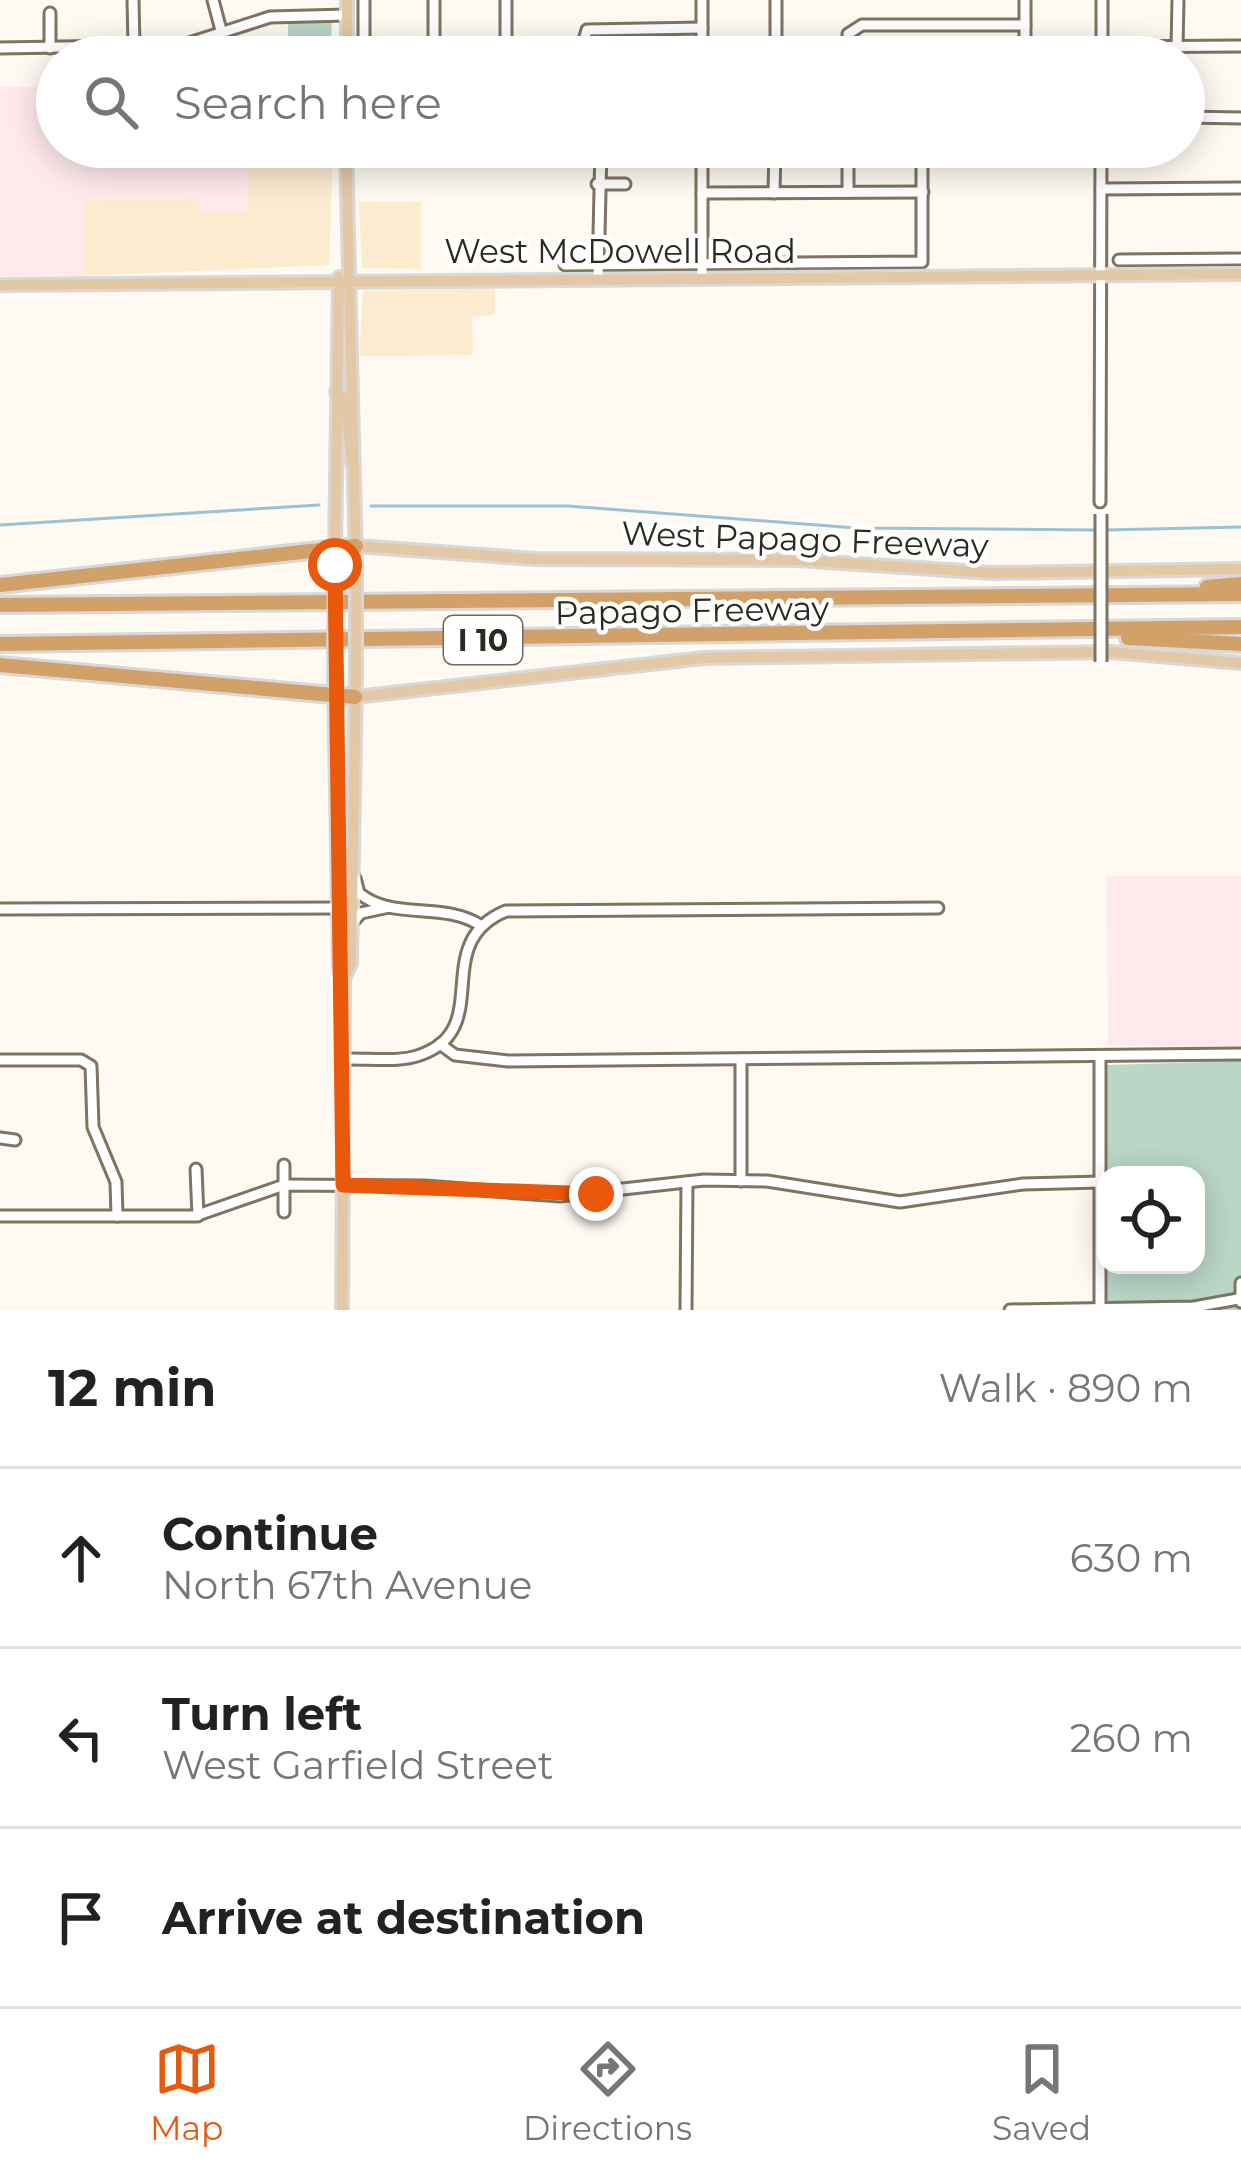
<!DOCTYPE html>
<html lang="en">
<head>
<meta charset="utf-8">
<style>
	body { margin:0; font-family:Montserrat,sans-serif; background:#f6f6f6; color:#222 }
	.controls { position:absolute; right:36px; bottom:36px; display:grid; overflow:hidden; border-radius:24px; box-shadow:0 6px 30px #0003 }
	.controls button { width:108px; height:108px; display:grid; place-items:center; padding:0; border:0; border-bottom:3px solid #e0e0e0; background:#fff; color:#222; font:60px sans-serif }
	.stop { position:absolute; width:36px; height:36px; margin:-27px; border:9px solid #ea580c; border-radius:50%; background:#fff }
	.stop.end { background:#ea580c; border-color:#fff; box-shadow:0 3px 12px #0008 }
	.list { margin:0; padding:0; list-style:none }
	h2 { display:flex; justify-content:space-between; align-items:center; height:156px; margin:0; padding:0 48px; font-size:51px }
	h2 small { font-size:39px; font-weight:400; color:#767676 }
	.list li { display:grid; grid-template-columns:78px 1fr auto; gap:36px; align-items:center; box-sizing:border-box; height:180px; padding:0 48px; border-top:3px solid #e0e0e0 }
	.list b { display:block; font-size:45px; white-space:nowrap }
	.list p { margin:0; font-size:39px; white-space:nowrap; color:#767676 }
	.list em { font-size:39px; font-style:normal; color:#767676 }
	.icon { flex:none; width:66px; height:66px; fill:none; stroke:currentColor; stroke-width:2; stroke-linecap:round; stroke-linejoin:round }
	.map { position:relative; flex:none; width:1241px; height:1310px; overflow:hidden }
	.search { position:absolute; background:#fff; box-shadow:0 6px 30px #0003; left:36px; right:36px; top:36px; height:132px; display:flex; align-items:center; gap:30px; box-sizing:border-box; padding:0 42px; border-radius:66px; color:#767676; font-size:45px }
	.sheet { height:696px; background:#fff }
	nav { display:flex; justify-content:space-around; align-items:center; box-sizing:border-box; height:168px; border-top:3px solid #e0e0e0; background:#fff; font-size:33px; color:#767676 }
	nav a { display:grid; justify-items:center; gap:6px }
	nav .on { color:#ea580c }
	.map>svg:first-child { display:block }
	.built { fill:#fcebcf }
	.education { fill:#ffe9ed }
	.green { fill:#b9d6c7 }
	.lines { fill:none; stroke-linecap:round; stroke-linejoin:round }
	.stream { stroke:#98c2d7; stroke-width:3 }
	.minor-casing { stroke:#7f7361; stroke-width:15 }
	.major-casing { stroke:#d9d8d7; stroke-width:16 }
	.highway-casing { stroke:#d9d8d7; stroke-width:20 }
	.minor { stroke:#fff; stroke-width:9 }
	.major { stroke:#e4c7a5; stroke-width:10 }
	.highway { stroke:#d2a169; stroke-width:14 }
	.minor-bridge-casing { stroke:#7f7361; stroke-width:15; stroke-linecap:butt }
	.major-bridge-casing { stroke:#d9d8d7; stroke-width:16; stroke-linecap:butt }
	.minor-bridge { stroke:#fff; stroke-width:9 }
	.major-bridge { stroke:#e4c7a5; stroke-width:10 }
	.route { stroke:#ea580c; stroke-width:15 }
	.labels { text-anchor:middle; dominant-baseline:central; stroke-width:9; stroke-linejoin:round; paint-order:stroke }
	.shield { fill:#fff; stroke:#6c6863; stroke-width:3 }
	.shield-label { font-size:30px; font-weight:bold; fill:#2d2820 }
	.street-label { font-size:33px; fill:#2d2820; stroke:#fff }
</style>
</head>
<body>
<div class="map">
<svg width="1241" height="1310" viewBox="0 0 1241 1310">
	<rect width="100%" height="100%" fill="#fef9f1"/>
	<g class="built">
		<path d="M 333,156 L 329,265 L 83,276 L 83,200 L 200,199 L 247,211 L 248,157 Z"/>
		<path d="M 359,202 L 421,202 L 421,269 L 362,268 Z"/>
		<path d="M 495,288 L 495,315 L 472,316 L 473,355 L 359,356 L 363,291 Z"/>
	</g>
	<g class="education">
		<path d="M 0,87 L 57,87 L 57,147 L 247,147 L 248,211 L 200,212 L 199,199 L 84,200 L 83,276 L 0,276 Z"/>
		<path d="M 1107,876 L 1241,876 L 1241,1048 L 1108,1045 Z"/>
	</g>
	<g class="green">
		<path d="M 288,21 L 332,22 L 330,57 L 288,57 Z"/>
		<path d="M 1241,1061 L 1241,1310 L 1106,1310 L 1106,1252 L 1106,1265 L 1196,1265 L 1196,1175 L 1106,1175 L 1106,1201 L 1106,1067 L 1107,1065 Z"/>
	</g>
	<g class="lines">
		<g class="stream">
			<path d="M 371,506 L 568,506 L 856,528 L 1095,530"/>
			<path d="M 0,525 L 319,505"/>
			<path d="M 1105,530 L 1241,527"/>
		</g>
		<g class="minor-casing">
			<g id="minor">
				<path d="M 133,0 L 134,46"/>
				<path d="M 213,0 L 222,34"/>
				<path d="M 702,0 L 702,57"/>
				<path d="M 50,13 L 50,48"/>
				<path d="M 1102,47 L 1241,46"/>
				<path d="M 1177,47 L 1178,0"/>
				<path d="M 0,48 L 183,45 L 270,17 L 347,15"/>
				<path d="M 364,57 L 364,0"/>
				<path d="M 434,57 L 434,0"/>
				<path d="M 506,57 L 506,0"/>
				<path d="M 579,57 L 587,30 L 702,28"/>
				<path d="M 776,57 L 776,0"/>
				<path d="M 848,57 L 848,34 L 862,25 L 1025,25"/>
				<path d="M 1025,57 L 1025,0"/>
				<path d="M 1102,57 L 1102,0"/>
				<path d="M 1184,117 L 1241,118"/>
				<path d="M 702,147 L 702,278"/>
				<path d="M 597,184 L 625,184"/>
				<path d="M 1101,189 L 1241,188"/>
				<path d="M 848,192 L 848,147"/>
				<path d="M 702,193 L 923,192"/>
				<path d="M 774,193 L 775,147"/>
				<path d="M 1119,260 L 1241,259"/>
				<path d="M 565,265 L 922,262 L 922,147"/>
				<path d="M 598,279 L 601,147"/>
				<path d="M 1100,502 L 1101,147"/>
				<path d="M 355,878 L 359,893 C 392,921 442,901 480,925"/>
				<path d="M 0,909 L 343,908"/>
				<path d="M 352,923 L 361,913 L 389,907"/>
				<path d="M 440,1044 L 455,1055 L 508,1061 L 1241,1054"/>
				<path d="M 1100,1057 L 1100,1310"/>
				<path d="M 344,1059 C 367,1058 398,1063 420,1055 C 496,1029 428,943 506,911 L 938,908"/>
				<path d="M 741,1059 L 741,1181"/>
				<path d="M 0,1060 L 81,1060 L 91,1066 L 93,1127 L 116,1182 L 117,1216"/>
				<path d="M 0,1138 L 15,1140"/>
				<path d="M 196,1169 L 198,1216"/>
				<path d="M 284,1212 L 284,1165"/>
				<path d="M 0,1216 L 195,1216 L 284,1185 L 424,1186 L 560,1196 L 704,1180 L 767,1181 L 900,1202 L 1023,1184 L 1101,1182"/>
				<path d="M 1241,1283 L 1241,1302"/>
				<path d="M 686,1310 L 687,1182"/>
				<path d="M 1010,1310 L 1194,1307 L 1238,1299"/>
			</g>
		</g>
		<g class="major-casing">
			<g id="major">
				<path d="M 347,57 L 347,0"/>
				<path d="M 346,147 L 356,565"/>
				<path d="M 0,285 L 1241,274"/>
				<path d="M 336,392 L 345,399 L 352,463"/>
				<path d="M 356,546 L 536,559 L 798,560 L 993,573 L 1241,569"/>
				<path d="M 335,552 L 339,277"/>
				<path d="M 334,676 L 339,966 L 344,979 L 342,1310"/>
				<path d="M 355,697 L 704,658 L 1111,652 L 1241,663"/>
				<path d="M 344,979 L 351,963 L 356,674"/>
			</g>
		</g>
		<g class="highway-casing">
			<g id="highway">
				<path d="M 0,585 L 356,546"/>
				<path d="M 1207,587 L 1241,584"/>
				<path d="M 0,605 L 1241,594"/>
				<path d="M 1128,638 L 1241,644"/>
				<path d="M 0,644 L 1241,627"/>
				<path d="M 0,665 L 355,697"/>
			</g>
		</g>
		<use href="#minor" class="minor"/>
		<use href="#major" class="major"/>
		<use href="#highway" class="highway"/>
		<g class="minor-bridge-casing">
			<path id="minor-bridge" d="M 1101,662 L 1101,514"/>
		</g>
		<g class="major-bridge-casing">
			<g id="major-bridge">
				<path d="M 356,565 L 356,674"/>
				<path d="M 334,676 L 335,565"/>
			</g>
		</g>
		<use href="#minor-bridge" class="minor-bridge"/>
		<use href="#major-bridge" class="major-bridge"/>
	</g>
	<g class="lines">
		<path class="route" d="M 335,565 L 343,1185 L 596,1194"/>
	</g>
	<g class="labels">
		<rect class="shield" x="444" y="616" width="78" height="48" rx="9"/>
		<g class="shield-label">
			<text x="483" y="640">I 10</text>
		</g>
		<g class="street-label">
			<text x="620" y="251">West McDowell Road</text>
			<text transform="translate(805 539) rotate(2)">West Papago Freeway</text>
			<text transform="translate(692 610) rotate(-1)">Papago Freeway</text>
		</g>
	</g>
</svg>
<div class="controls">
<button><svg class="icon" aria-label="locate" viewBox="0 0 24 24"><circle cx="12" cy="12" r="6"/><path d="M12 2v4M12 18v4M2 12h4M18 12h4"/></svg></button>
</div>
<div class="stop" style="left:335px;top:565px"></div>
<div class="stop end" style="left:596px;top:1194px"></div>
<div class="search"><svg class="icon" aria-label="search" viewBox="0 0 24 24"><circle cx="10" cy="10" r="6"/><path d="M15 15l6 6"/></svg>Search here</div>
</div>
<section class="sheet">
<h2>12 min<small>Walk · 890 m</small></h2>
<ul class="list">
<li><svg class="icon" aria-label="ahead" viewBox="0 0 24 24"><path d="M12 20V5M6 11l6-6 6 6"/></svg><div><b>Continue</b><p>North 67th Avenue</p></div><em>630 m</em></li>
<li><svg class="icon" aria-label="left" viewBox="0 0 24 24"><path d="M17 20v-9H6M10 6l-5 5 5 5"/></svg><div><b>Turn left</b><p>West Garfield Street</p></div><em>260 m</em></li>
<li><svg class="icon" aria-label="arrive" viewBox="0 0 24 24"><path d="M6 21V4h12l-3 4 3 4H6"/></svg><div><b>Arrive at destination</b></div></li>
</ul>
</section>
<nav>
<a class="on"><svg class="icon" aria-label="map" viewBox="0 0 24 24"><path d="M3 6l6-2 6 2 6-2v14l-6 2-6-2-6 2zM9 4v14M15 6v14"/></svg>Map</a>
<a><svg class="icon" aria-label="directions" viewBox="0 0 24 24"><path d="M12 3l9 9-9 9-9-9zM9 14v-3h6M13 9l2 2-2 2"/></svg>Directions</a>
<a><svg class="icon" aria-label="saved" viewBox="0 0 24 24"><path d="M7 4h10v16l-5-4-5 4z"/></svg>Saved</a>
</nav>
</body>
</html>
